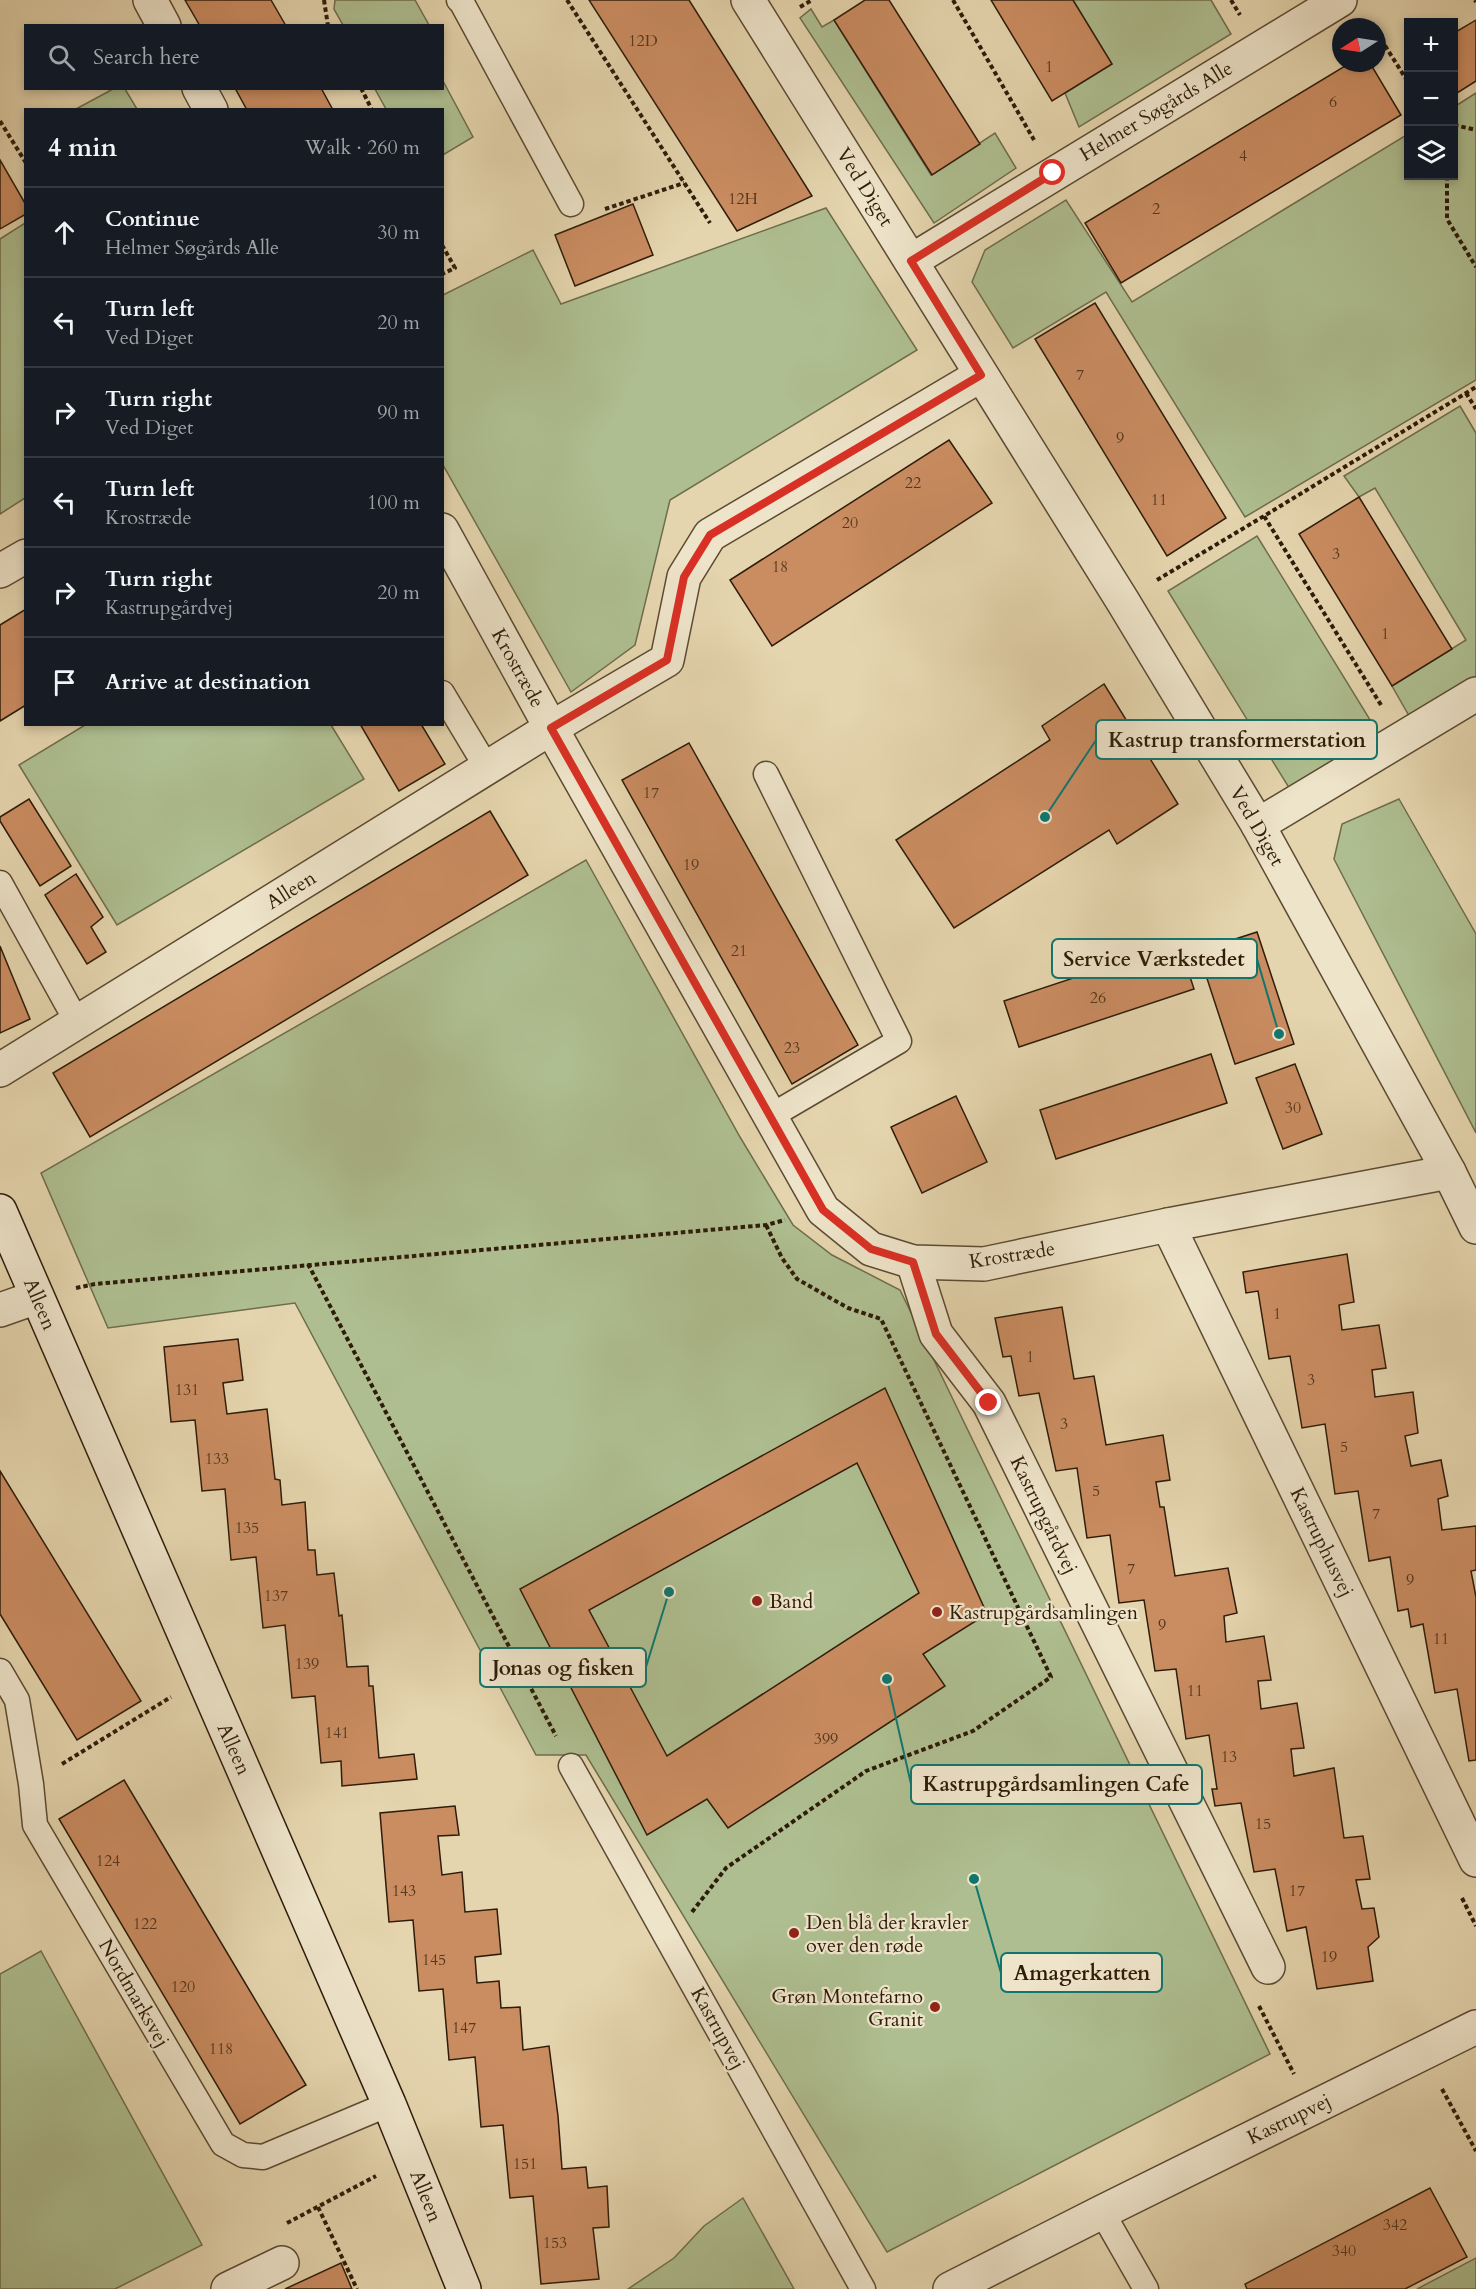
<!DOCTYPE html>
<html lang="en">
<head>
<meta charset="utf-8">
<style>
	body { margin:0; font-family:Cardo,serif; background:#20242c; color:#f1f3f6 }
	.controls { position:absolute; right:18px; top:18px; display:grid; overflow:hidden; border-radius:0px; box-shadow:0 3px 9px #0003 }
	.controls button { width:54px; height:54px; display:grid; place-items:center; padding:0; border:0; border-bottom:2px solid #363941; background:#171b24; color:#f1f3f6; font:30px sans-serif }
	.compass { position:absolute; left:1332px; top:18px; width:54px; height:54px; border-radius:50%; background:#171b24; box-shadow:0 3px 9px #0003; rotate:258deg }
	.stop { position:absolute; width:18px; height:18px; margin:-14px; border:4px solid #d93025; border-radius:50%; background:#fff }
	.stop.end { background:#d93025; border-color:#fff; box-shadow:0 2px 6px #0008 }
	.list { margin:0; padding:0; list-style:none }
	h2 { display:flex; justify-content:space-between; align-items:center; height:78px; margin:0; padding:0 24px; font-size:26px }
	h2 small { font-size:20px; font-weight:400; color:#9ea1a6 }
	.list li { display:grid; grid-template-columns:39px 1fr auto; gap:18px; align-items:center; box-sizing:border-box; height:90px; padding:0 24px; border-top:2px solid #363941 }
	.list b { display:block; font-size:22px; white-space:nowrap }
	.list p { margin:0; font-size:20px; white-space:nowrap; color:#9ea1a6 }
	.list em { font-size:20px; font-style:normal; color:#9ea1a6 }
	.icon { flex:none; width:33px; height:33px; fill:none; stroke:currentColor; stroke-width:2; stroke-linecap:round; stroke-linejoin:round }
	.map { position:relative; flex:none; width:1476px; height:2289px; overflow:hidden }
	.search { position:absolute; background:#171b24; box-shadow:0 3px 9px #0003; left:24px; top:24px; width:420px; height:66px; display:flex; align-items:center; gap:15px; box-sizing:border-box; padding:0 21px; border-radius:0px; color:#9ea1a6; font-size:22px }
	.panel { position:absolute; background:#171b24; box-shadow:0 3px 9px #0003; left:24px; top:108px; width:420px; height:618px; border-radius:0px }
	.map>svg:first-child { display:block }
	.green { fill:#aebe90; stroke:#6e6d4c; stroke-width:1.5 }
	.building { fill:#ca8c61; stroke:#2e1c09; stroke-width:1.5; fill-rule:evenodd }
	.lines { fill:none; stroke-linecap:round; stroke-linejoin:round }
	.lane-casing { stroke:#5c4a32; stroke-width:27 }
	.street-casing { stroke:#5c4a32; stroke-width:36 }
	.secondary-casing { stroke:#2e1c09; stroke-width:36 }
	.path { stroke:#2e1c09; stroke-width:4; stroke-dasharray:4.5 3; stroke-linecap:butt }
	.lane { stroke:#eee4ca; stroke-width:24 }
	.street { stroke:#eee4ca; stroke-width:33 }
	.secondary { stroke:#eee4ca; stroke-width:33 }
	.route { stroke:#d93025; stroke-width:8 }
	.poi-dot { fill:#8f2418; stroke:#eee4ca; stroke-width:2 }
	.labels { text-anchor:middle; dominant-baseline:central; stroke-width:4.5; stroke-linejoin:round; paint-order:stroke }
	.number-label { font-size:16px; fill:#55381f }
	.street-label { font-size:20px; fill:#2e1c09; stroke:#eee4ca }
	.poi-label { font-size:20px; fill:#2e1c09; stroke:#eee4ca; text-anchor:start }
	.leader { fill:none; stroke:#0f766e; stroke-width:2 }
	.callout-dot { fill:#0f766e; stroke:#eee4ca; stroke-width:2 }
	.callout { fill:#eee4ca; stroke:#0f766e; stroke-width:2 }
	.callout-label { font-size:21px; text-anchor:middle; font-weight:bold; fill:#2e1c09 }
</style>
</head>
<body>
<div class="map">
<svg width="1476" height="2289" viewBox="0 0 1476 2289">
	<rect width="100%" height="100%" fill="#e5d5ae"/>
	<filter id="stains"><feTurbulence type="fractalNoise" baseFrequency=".00333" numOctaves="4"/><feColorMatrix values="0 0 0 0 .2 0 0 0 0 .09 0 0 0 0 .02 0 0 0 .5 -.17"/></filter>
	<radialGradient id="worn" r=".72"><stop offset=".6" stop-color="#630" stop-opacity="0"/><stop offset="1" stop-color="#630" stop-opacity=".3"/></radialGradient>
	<g class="green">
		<path d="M 335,0 L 415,0 L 429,25 L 343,25 L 334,9 Z"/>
		<path d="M 1073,0 L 1211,0 L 1231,34 L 1079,127 L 1065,93 L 1112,64 Z"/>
		<path d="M 811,9 L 822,27 L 834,20 L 931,175 L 995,133 L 1016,168 L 934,223 L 800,18 Z"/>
		<path d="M 443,81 L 473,137 L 443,155 L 442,110 L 386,109 L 375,89 L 442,88 Z"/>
		<path d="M 113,89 L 125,89 L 137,109 L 76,109 Z"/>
		<path d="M 1476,93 L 1476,380 L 1245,517 L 1106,292 L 1013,348 L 972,282 L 985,250 L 1066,200 L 1132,302 L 1408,134 L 1408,176 L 1454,176 L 1454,107 Z"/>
		<path d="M 826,208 L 917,350 L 670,500 L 635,645 L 571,692 L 443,465 L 443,295 L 533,250 L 561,304 Z"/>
		<path d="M 25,223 L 25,498 L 0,514 L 0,239 Z"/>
		<path d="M 1460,406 L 1476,433 L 1476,682 L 1412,721 L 1392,686 L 1466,640 L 1375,488 L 1359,497 L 1344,476 Z"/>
		<path d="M 1257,536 L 1380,736 L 1291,791 L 1168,591 Z"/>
		<path d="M 331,725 L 364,779 L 117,925 L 19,765 L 85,725 Z"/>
		<path d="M 1399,799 L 1476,934 L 1476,1133 L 1334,859 L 1342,824 Z"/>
		<path d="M 586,860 L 740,1137 L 793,1225 L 832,1255 L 900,1290 L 1270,2054 L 887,2252 L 586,1755 L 536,1755 L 295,1303 L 108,1328 L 41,1173 Z"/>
		<path d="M 41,1951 L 202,2245 L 115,2289 L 0,2289 L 0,1974 Z"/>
		<path d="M 743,2198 L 794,2289 L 628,2289 L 674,2258 L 704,2226 Z"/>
		<path d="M 1476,2258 L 1476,2289 L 1417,2289 Z"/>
	</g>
	<g class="building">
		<path d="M 185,0 L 271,0 L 286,26 L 200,26 Z"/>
		<path d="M 589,0 L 689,0 L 812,196 L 737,231 Z"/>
		<path d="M 865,0 L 889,0 L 980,144 L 932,175 L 834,20 Z"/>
		<path d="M 991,0 L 1073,0 L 1112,64 L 1052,101 Z"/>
		<path d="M 1476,20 L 1476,81 L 1454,95 L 1454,33 Z"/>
		<path d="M 1350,63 L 1370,63 L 1401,115 L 1121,283 L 1085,223 Z"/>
		<path d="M 235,88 L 321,88 L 333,110 L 247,110 Z"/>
		<path d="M 0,160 L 26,205 L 26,214 L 0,229 Z"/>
		<path d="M 633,204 L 653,255 L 575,286 L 555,235 Z"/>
		<path d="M 1095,303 L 1226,518 L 1167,556 L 1035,339 Z"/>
		<path d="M 949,440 L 992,503 L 772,646 L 730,580 Z"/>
		<path d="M 1359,497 L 1452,649 L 1392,686 L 1299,534 Z"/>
		<path d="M 26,609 L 26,705 L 0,721 L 0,625 Z"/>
		<path d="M 1104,684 L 1178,804 L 1117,844 L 1109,830 L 954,928 L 896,840 L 1050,740 L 1042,726 Z"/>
		<path d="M 360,724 L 421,724 L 445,764 L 399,791 Z"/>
		<path d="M 689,743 L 858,1045 L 792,1084 L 622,780 Z"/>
		<path d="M 29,799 L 71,866 L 40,886 L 0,821 L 0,817 Z"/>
		<path d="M 490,811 L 528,875 L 90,1137 L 53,1073 Z"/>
		<path d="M 76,874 L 103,917 L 91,927 L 106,952 L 87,964 L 45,895 Z"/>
		<path d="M 1257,932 L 1294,1044 L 1235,1064 L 1198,951 Z"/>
		<path d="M 1179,943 L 1194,989 L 1019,1047 L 1004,1001 Z"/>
		<path d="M 0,946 L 30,1019 L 0,1033 Z"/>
		<path d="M 1211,1054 L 1227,1103 L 1056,1159 L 1040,1110 Z"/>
		<path d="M 1295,1064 L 1322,1134 L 1283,1149 L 1256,1078 Z"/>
		<path d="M 956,1096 L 987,1162 L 922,1193 L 891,1127 Z"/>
		<path d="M 1347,1254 L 1354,1302 L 1339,1305 L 1342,1330 L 1379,1325 L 1386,1368 L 1372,1370 L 1375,1397 L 1413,1392 L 1418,1433 L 1405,1436 L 1411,1466 L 1441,1460 L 1448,1496 L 1438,1499 L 1442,1530 L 1476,1526 L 1476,1570 L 1471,1571 L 1476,1597 L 1476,1760 L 1469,1761 L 1457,1689 L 1435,1693 L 1423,1624 L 1411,1627 L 1408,1609 L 1398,1611 L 1390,1557 L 1369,1561 L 1358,1491 L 1335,1494 L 1325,1424 L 1302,1428 L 1290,1356 L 1269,1359 L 1258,1291 L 1246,1293 L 1243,1272 Z"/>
		<path d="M 1062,1307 L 1074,1379 L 1094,1376 L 1106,1445 L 1163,1435 L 1170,1480 L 1156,1482 L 1160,1507 L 1164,1507 L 1175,1576 L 1228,1568 L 1237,1613 L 1224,1616 L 1226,1642 L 1264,1636 L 1271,1680 L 1258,1681 L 1261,1709 L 1297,1703 L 1304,1748 L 1291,1749 L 1294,1776 L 1334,1768 L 1344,1838 L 1363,1836 L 1370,1879 L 1356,1880 L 1362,1909 L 1374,1908 L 1379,1937 L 1368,1947 L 1373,1981 L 1317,1989 L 1306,1927 L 1287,1931 L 1275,1869 L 1254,1872 L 1241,1803 L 1215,1806 L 1212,1789 L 1217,1789 L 1209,1735 L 1186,1739 L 1176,1669 L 1155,1671 L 1144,1600 L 1119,1603 L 1110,1535 L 1087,1538 L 1077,1468 L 1056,1471 L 1039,1393 L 1019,1396 L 1011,1356 L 1003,1357 L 995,1318 Z"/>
		<path d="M 238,1339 L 243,1380 L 223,1383 L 227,1414 L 267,1409 L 275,1479 L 280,1480 L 282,1505 L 305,1502 L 308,1550 L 315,1550 L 317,1575 L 334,1573 L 339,1616 L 342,1615 L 347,1667 L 368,1666 L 369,1686 L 373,1686 L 379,1758 L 414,1754 L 417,1779 L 342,1786 L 341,1761 L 321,1763 L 315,1696 L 292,1698 L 285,1625 L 263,1628 L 256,1557 L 231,1560 L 225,1489 L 202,1491 L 195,1420 L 171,1422 L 164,1347 Z"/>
		<path d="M 885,1388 L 987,1614 L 923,1654 L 945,1686 L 728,1828 L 707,1799 L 647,1835 L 520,1589 ZM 857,1463 L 919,1593 L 667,1756 L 589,1610 Z"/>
		<path d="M 0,1471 L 141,1701 L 77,1740 L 0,1614 Z"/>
		<path d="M 124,1780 L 306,2085 L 240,2124 L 59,1819 Z"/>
		<path d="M 455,1806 L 459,1835 L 438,1836 L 442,1875 L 462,1872 L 465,1912 L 497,1909 L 501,1954 L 475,1957 L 477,1983 L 499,1981 L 501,2008 L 520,2007 L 523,2050 L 549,2046 L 558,2116 L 562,2169 L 586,2167 L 588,2188 L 607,2186 L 609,2227 L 593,2228 L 599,2279 L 541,2284 L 533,2196 L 510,2198 L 503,2125 L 481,2127 L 475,2057 L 449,2060 L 443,1989 L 419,1991 L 413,1920 L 389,1922 L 380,1813 Z"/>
		<path d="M 1430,2188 L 1467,2257 L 1405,2289 L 1247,2289 L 1245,2284 Z"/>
		<path d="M 341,2263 L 352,2289 L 285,2289 Z"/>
	</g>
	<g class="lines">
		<g class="lane-casing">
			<g id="lane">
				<path d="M 459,0 L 462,3 L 571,204"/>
				<path d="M 442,693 L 487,768"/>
				<path d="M 766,774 L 899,1041 L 771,1116"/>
				<path d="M 0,883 L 77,1022"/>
				<path d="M 0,1671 L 17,1700 L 31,1784 L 35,1825 L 223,2144 L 243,2155 L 263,2157 L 389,2104"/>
				<path d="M 571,1766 L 863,2289"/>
				<path d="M 1102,2212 L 1146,2289"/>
			</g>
		</g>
		<g class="street-casing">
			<g id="street">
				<path d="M 150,0 L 164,26"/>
				<path d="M 748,0 L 1122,600 L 1258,825 L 1449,1172 L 1476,1227"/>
				<path d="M 199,88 L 211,110"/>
				<path d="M 911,261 L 1340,0"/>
				<path d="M 442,530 L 551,728 L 823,1210 L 871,1249 L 913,1262 L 984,1264 L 1168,1225 L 1449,1172"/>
				<path d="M 0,571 L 26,556"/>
				<path d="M 1258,825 L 1476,694"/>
				<path d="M 0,1070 L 551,728 L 667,660 L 684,577 L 710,535 L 981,375"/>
				<path d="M 1168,1225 L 1476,1860"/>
				<path d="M 913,1262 L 936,1334 L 989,1403 L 1268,1967"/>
				<path d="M 0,1310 L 37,1297"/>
				<path d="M 228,2289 L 282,2263"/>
				<path d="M 950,2289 L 1102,2212 L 1476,2027"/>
			</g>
		</g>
		<g class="secondary-casing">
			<path id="secondary" d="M 0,1211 L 389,2104 L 464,2289"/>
		</g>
		<g class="path">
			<path d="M 324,0 L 328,26"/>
			<path d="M 567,0 L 710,223"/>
			<path d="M 953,0 L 1034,140"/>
			<path d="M 1231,0 L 1240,15"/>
			<path d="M 1475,0 L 1476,2"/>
			<path d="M 800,7 L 812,0"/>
			<path d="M 1377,33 L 1408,82"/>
			<path d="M 361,88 L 372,110"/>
			<path d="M 0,121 L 26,163"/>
			<path d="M 1454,125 L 1476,130"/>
			<path d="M 1447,176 L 1447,219 L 1476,267"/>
			<path d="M 605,209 L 684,183"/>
			<path d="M 442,245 L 455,268 L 442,274"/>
			<path d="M 1466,393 L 1476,409"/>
			<path d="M 1157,580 L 1264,516"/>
			<path d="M 1381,705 L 1264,516 L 1476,387"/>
			<path d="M 308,1264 L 556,1736"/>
			<path d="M 76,1288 L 95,1284 L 766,1225 L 785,1220"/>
			<path d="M 62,1764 L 171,1697"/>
			<path d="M 1462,1898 L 1476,1926"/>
			<path d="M 692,1912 L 726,1868 L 866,1771 L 973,1731 L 1051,1677 L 881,1319 L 848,1308 L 797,1279 L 782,1258 L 766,1225"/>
			<path d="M 1259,2006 L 1294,2074"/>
			<path d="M 1442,2089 L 1476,2151"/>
			<path d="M 318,2207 L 357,2289"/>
			<path d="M 287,2223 L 376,2176"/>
		</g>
		<use href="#lane" class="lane"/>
		<use href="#street" class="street"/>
		<use href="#secondary" class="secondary"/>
	</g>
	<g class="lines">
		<path class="route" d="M 989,1403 L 936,1334 L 913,1262 L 871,1249 L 823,1210 L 551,728 L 667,660 L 684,577 L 710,535 L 981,375 L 911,261 L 1053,173"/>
	</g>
	<g class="poi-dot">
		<circle cx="757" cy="1601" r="6"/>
		<circle cx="937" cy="1612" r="6"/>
		<circle cx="794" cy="1933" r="6"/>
		<circle cx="935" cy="2007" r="6"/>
	</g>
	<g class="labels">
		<g class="number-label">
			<text x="643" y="41">12D</text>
			<text x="1049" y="67">1</text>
			<text x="1333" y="102">6</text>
			<text x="1243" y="156">4</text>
			<text x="743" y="199">12H</text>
			<text x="1156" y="209">2</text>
			<text x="1080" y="375">7</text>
			<text x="1120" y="438">9</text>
			<text x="913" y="483">22</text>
			<text x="1159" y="500">11</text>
			<text x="850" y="523">20</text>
			<text x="1336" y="554">3</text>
			<text x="780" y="567">18</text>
			<text x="1385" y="634">1</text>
			<text x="651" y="793">17</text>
			<text x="691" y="865">19</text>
			<text x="739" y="951">21</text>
			<text x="1098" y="998">26</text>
			<text x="792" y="1048">23</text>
			<text x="1293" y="1108">30</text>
			<text x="1277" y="1314">1</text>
			<text x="1030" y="1357">1</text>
			<text x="1311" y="1380">3</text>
			<text x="187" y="1390">131</text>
			<text x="1064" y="1424">3</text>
			<text x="1344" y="1447">5</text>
			<text x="217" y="1459">133</text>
			<text x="1096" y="1491">5</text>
			<text x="1376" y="1514">7</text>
			<text x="247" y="1528">135</text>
			<text x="1131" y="1569">7</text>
			<text x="1410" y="1580">9</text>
			<text x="276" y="1596">137</text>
			<text x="1162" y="1625">9</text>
			<text x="1441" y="1639">11</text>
			<text x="307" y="1664">139</text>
			<text x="1195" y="1691">11</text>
			<text x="337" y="1733">141</text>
			<text x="826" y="1739">399</text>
			<text x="1229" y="1757">13</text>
			<text x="1263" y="1824">15</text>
			<text x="108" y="1861">124</text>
			<text x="404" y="1891">143</text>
			<text x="1297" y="1891">17</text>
			<text x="145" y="1924">122</text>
			<text x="1329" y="1957">19</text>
			<text x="434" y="1960">145</text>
			<text x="183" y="1987">120</text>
			<text x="464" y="2028">147</text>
			<text x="221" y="2049">118</text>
			<text x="525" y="2164">151</text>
			<text x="1395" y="2225">342</text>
			<text x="555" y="2243">153</text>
			<text x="1344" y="2251">340</text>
		</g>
		<g class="street-label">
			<text transform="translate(1156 111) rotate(-31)">Helmer Søgårds Alle</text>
			<text transform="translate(865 187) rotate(58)">Ved Diget</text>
			<text transform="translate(518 668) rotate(61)">Krostræde</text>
			<text transform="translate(1257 826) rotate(60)">Ved Diget</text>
			<text transform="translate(291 890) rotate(-32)">Alleen</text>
			<text transform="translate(1012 1255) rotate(-9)">Krostræde</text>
			<text transform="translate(40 1304) rotate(67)">Alleen</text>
			<text transform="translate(1044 1515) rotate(64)">Kastrupgårdvej</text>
			<text transform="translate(1322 1542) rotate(64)">Kastruphusvej</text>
			<text transform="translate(234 1749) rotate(66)">Alleen</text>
			<text transform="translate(134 1993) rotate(60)">Nordmarksvej</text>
			<text transform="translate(718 2028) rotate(61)">Kastrupvej</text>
			<text transform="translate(1289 2119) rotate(-26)">Kastrupvej</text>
			<text transform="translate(426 2196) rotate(68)">Alleen</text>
		</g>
		<g class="poi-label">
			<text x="769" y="1601">Band</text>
			<text x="949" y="1612">Kastrupgårdsamlingen</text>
			<text x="806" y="1922">Den blå der kravler<tspan x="806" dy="23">over den røde</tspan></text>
			<text x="923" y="1996" text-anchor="end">Grøn Montefarno<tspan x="923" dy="23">Granit</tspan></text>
		</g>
	</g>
	<path class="leader" d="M1045 817L1096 740M1279 1034L1257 959M669 1592L646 1667M887 1679L911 1784M974 1879L1001 1973"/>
	<g class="callout-dot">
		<circle cx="1045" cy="817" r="6"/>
		<circle cx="1279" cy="1034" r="6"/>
		<circle cx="669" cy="1592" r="6"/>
		<circle cx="887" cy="1679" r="6"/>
		<circle cx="974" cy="1879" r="6"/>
	</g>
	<g class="callout">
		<rect x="1096" y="720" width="281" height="39" rx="6"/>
		<rect x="1052" y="939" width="205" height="39" rx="6"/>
		<rect x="480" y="1648" width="166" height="39" rx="6"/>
		<rect x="911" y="1765" width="291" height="39" rx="6"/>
		<rect x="1001" y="1953" width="161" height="39" rx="6"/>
	</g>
	<g class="callout-label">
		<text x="1237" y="747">Kastrup transformerstation</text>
		<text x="1154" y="966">Service Værkstedet</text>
		<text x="563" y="1675">Jonas og fisken</text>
		<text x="1056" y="1791">Kastrupgårdsamlingen Cafe</text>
		<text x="1082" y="1980">Amagerkatten</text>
	</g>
	<rect width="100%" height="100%" filter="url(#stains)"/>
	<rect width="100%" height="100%" fill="url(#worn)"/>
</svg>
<div class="controls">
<button>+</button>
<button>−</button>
<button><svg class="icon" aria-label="layers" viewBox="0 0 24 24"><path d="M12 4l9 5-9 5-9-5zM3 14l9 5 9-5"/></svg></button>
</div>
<svg class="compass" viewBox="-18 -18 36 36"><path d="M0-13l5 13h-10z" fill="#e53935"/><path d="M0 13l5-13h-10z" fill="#9ea1a6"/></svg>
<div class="stop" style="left:1053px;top:173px"></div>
<div class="stop end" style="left:989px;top:1403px"></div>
<div class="search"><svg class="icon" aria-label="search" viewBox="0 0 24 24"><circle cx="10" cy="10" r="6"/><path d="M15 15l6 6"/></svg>Search here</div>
<section class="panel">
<h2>4 min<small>Walk · 260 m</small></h2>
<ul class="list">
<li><svg class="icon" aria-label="ahead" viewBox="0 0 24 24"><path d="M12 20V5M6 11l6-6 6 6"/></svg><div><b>Continue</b><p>Helmer Søgårds Alle</p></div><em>30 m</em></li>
<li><svg class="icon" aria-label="left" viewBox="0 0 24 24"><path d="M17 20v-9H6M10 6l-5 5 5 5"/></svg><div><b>Turn left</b><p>Ved Diget</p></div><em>20 m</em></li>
<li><svg class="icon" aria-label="right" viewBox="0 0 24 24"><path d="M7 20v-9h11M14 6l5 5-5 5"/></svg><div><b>Turn right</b><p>Ved Diget</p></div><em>90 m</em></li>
<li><svg class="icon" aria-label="left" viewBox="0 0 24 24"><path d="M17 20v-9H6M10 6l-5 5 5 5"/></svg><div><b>Turn left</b><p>Krostræde</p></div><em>100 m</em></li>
<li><svg class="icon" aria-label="right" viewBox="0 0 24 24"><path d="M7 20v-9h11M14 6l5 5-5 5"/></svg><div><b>Turn right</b><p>Kastrupgårdvej</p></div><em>20 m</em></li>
<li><svg class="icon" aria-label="arrive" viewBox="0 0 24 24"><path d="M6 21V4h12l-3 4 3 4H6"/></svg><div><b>Arrive at destination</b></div></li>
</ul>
</section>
</div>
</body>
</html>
